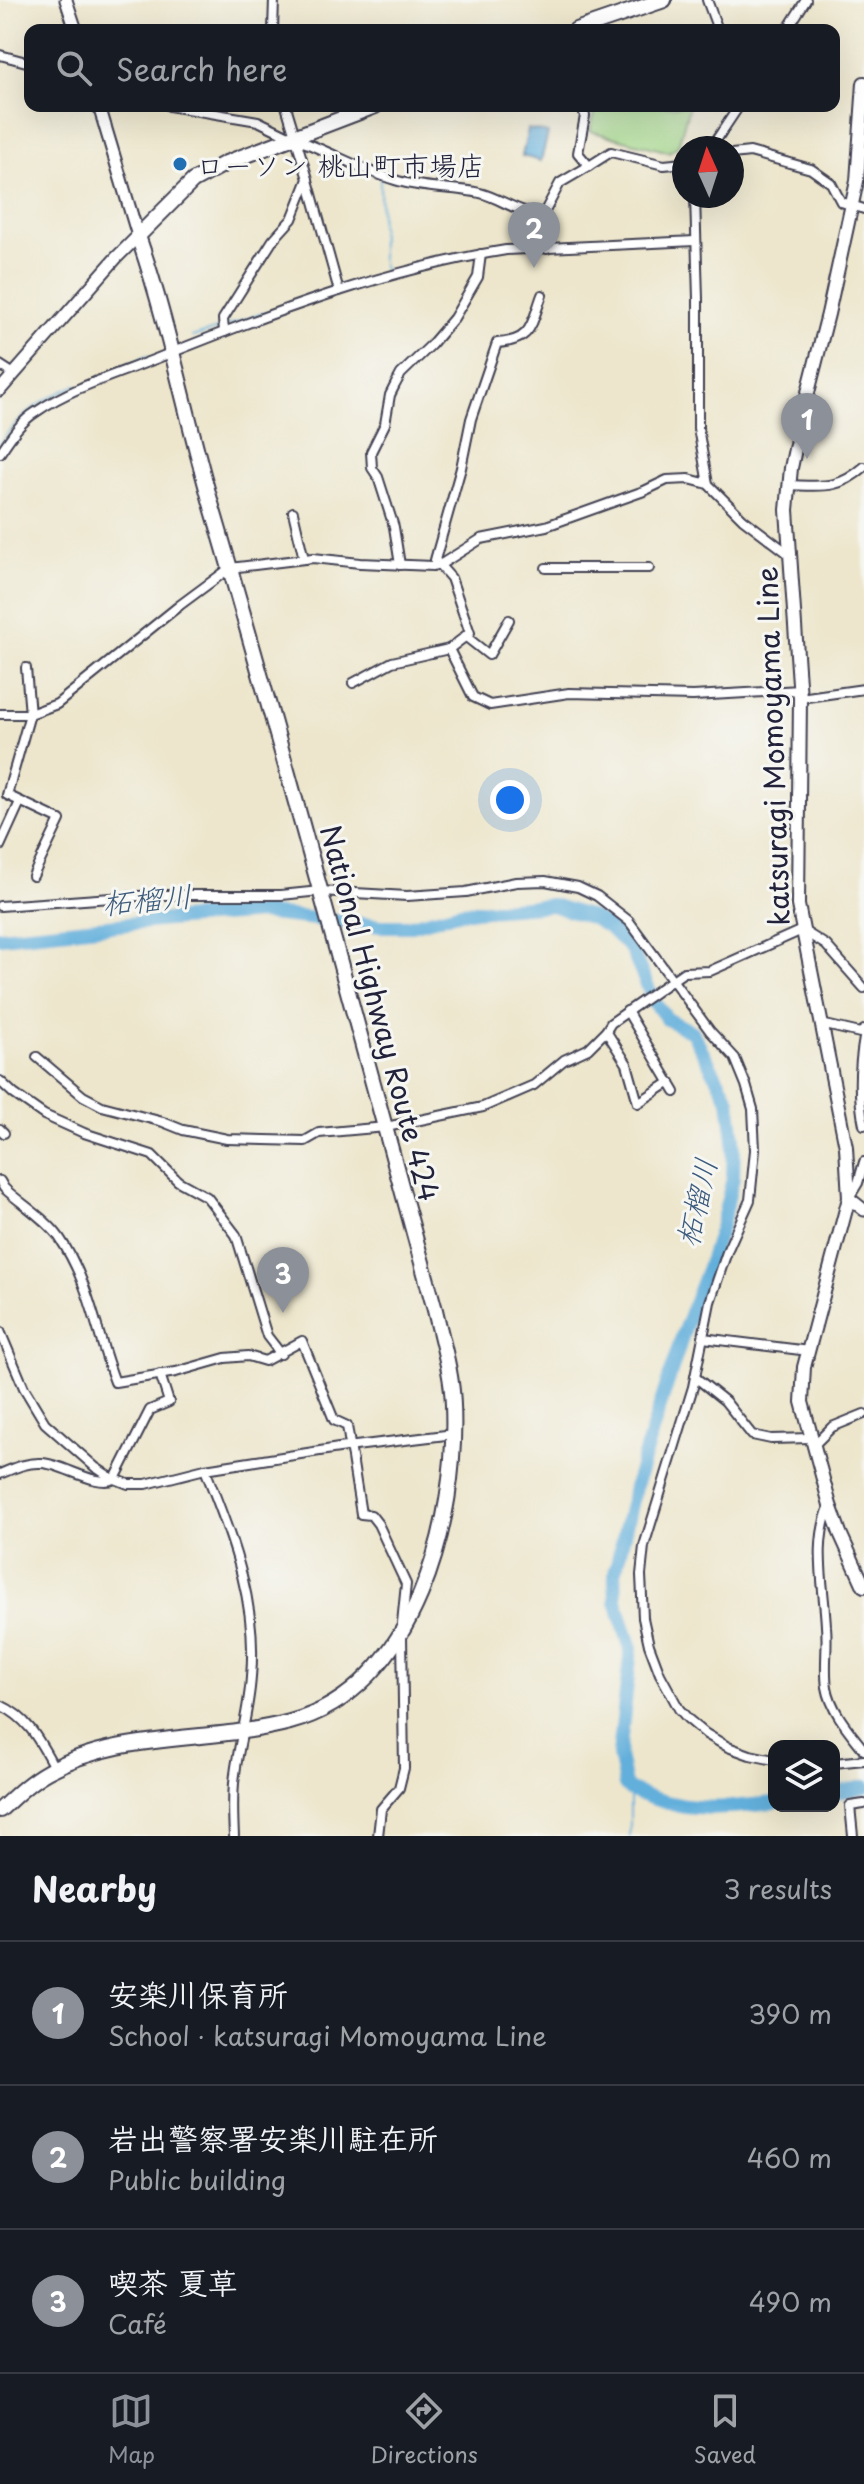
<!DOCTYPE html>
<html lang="en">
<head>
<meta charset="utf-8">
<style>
	body { margin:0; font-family:"Playpen Sans","Klee One",sans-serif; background:#242831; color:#f1f3f6 }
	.controls { position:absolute; right:24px; bottom:24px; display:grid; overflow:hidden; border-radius:16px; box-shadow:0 8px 32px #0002 }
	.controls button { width:72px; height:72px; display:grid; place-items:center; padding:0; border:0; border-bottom:2px solid #363941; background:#171b24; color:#f1f3f6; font:40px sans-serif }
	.compass { position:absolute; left:672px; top:136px; width:72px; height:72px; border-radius:50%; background:#171b24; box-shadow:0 8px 32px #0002; rotate:357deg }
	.you { position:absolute; left:510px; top:800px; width:28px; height:28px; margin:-20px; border:6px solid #fff; border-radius:50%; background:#1a73e8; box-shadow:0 0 0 12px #1a73e833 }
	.badge { display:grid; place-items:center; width:52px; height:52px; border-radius:50%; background:#8c9099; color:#fff; font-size:26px; font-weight:700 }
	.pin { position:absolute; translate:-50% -66px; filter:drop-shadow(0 2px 4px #0008) }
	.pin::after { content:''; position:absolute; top:42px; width:28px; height:24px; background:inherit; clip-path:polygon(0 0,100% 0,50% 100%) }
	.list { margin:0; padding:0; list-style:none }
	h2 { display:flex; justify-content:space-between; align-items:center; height:104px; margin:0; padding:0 32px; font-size:34px }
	h2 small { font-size:26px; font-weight:400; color:#9ea1a6 }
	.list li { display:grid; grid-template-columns:52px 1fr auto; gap:24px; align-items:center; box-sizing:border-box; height:144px; padding:0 32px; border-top:2px solid #363941 }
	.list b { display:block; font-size:30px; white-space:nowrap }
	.list p { margin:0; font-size:26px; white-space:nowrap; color:#9ea1a6 }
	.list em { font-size:26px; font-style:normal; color:#9ea1a6 }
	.icon { flex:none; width:44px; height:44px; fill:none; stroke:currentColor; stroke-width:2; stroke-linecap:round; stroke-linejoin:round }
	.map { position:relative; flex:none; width:864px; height:1836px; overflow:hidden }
	.search { position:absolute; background:#171b24; box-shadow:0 8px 32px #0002; left:24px; right:24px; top:24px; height:88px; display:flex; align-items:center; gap:20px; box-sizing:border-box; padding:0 28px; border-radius:16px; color:#9ea1a6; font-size:30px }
	.sheet { height:536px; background:#171b24 }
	nav { display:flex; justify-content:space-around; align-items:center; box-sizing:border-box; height:112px; border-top:2px solid #363941; background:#171b24; font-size:22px; color:#9ea1a6 }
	nav a { display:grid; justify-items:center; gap:4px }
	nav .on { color:#8c9099 }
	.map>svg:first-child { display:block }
	.green { fill:#a0d586; stroke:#617c60; stroke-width:2 }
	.water { fill:#62afdb; stroke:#42688b; stroke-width:2 }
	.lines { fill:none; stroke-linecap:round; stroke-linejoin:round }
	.stream { stroke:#62afdb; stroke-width:2 }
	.river { stroke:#62afdb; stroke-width:14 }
	.street-casing { stroke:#403f51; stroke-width:12 }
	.secondary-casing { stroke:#403f51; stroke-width:15 }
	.primary-casing { stroke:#403f51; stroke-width:16 }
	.highway-casing { stroke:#403f51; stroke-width:18 }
	.street { stroke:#fff; stroke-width:8 }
	.secondary { stroke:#fff; stroke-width:11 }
	.primary { stroke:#fff; stroke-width:12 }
	.highway { stroke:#fff; stroke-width:14 }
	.poi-dot { fill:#1f6fb2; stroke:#f6f6f2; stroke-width:3 }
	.labels { text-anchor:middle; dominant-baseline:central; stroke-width:6; stroke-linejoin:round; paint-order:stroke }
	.poi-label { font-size:28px; fill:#22223b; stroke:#f6f6f2; text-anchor:start }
	.street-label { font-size:28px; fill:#22223b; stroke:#f6f6f2 }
	.water-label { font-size:30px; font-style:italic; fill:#3c5a7b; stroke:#f6f6f2 }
</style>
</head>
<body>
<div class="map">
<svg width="864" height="1836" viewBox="0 0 864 1836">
	<rect width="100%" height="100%" fill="#f6f6f2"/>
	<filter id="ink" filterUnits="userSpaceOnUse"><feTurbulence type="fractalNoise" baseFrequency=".0125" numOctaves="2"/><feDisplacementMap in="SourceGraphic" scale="16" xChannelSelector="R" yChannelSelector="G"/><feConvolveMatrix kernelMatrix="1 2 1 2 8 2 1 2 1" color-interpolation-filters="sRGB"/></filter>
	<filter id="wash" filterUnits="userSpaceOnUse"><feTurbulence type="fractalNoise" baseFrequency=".006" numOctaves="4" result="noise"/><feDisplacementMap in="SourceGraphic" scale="32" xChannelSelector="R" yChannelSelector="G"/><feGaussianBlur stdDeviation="1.8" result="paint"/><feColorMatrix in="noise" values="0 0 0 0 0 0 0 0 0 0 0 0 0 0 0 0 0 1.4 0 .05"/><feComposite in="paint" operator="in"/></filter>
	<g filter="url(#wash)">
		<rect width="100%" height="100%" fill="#ede6cc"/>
		<path class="green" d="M 597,106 L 689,106 L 678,146 L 669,152 L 590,131 Z"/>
		<path class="water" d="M 528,129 L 548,133 L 541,161 L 522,156 Z"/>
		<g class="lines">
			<g class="stream">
				<path d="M 842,194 L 848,197"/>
				<path d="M 379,275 L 385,273 L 381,259 L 380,178"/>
				<path d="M 227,326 L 266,312"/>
				<path d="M 192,337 L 221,328"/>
				<path d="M 120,368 L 148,356"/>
				<path d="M 0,443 C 21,413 43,399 77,385"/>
				<path d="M 630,1790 L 630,1836"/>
			</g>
			<g class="river">
				<path d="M 0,937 L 167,920 L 260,913 L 381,926 L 407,926 L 461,912 L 552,905 L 593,918 L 611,929 L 631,949 L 655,1003 L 667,1019 L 692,1032 L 729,1100 L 734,1139 L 733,1178 L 722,1224 L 710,1262 L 684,1331 L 647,1447 L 635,1487 L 615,1573 L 616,1601 L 631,1649 L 619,1755 L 625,1785 L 630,1790 C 684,1813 717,1809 774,1803"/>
				<path d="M 834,1793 L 864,1787"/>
			</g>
		</g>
	</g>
	<g filter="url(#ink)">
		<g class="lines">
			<g class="street-casing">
				<g id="street">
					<path d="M 707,0 L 718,30"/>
					<path d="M 273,30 L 274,0"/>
					<path d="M 787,30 L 806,0"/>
					<path d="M 0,55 L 30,63"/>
					<path d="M 169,106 L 258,121 L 291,137"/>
					<path d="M 578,106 L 582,108 L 585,116 L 578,153 L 589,166 L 611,152 L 664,165 L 684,163"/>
					<path d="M 298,140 C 331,152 361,170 395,180 C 422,189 452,187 480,193 C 503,199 519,215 544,213"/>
					<path d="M 711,148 L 739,106"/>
					<path d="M 732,154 L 750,152 L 811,169 L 831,183 L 841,202 L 864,209"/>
					<path d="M 308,180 L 339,291"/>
					<path d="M 695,196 L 698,299 L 698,428 L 708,484 L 743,519 L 789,554"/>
					<path d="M 547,249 L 547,221 L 544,213 L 560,183 L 589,166"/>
					<path d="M 542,295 C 531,325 532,341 497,343 L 471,419 L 461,468 L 435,560 L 451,578 L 470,633 L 449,649 L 473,697 L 490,705 L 569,693 L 693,696 L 800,690"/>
					<path d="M 224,332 L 223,319 L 273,240 L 292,219 L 308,179 L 286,106"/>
					<path d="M 0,365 L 14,374"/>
					<path d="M 0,453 C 10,438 21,421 36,412 C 72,387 118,374 158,358 C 270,313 386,269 506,250 L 695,241"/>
					<path d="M 789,485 C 822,486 838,490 864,467"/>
					<path d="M 293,512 L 304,559"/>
					<path d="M 400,565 L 394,527 L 378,477 L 372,468 L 371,452 L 385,424 L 390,395 L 395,385 L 401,374 L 431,345 L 454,318 L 478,277 L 481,254"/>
					<path d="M 546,568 L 649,568"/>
					<path d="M 465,636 L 489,655 L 509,620"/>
					<path d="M 26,668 L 30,714 L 7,795 L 60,820 L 33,876"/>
					<path d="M 353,683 L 392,662 L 449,649"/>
					<path d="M 800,698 L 864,689"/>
					<path d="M 0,714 L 30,714 L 57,704 L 180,605 L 230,568 L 313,558 L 360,563 L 433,566 L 443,563 L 481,539 L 546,526 L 644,491 L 667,480 L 689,479 L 708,484"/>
					<path d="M 0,846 L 20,802"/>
					<path d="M 0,906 L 153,895 L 281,895 L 320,891 L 407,896 L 466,892 L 516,882 L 545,881 L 578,887 L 597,896 L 629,921 L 710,1031 L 735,1058 L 746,1085 L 753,1109 L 755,1150 L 750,1200 L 728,1249 L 710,1302 L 693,1387 L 644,1546 L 641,1575 L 643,1618 L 649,1645 L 660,1674 L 679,1709 L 688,1719 L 706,1734 L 728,1747 L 750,1755 L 774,1760"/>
					<path d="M 627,1011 L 675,1092"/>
					<path d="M 821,1024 L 860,1033 L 864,1030"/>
					<path d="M 606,1031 L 627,1064 L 638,1103 L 670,1082"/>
					<path d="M 864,1038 C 859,1066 858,1097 864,1125"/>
					<path d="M 37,1057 L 83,1096 L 102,1106 L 163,1122 L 183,1130 L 227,1139 L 305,1141 L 319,1133 L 386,1127 L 483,1107 L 534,1085 L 564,1060 L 588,1049 L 606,1031 L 611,1023 L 684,972 L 710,971 L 802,930 L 826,945 L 864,988"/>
					<path d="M 0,1081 L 14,1094 L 44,1115 L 84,1133 L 152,1155 L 178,1181 L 207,1197 L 236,1235 L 267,1336 L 281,1354"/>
					<path d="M 0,1129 L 4,1133"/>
					<path d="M 0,1181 L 4,1188 C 21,1204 45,1218 59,1237 C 90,1282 96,1333 115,1382 L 176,1372 L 225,1358 L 248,1356 L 265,1361 L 302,1341 L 334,1420 L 347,1426 L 361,1514 L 371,1515 L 378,1524 L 406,1584 L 402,1623"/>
					<path d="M 849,1198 L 858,1183 L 864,1162"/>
					<path d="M 0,1331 L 24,1388 L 45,1423 L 95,1467 L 110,1477 L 128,1484 L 146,1484 L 205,1469 L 339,1448 L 454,1434"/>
					<path d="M 703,1338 L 809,1351"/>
					<path d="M 695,1377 L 725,1401 L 752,1435 L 771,1439 L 811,1438"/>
					<path d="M 813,1446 L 832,1427 L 864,1414"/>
					<path d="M 205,1469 C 232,1539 258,1601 251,1677 C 249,1710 239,1742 235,1774 C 232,1794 233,1816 234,1836"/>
					<path d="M 0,1474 C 14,1468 27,1462 42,1463 C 64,1464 96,1488 115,1479 L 150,1410 L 169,1402 L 160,1374"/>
					<path d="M 830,1505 C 813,1544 824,1585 826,1626 C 828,1646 824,1668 827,1687 C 831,1711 850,1732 864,1750"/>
					<path d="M 0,1705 C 29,1718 40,1742 55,1769"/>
					<path d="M 834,1763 L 864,1760"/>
					<path d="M 378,1836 L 381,1809 L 399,1788 L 404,1768 L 402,1636"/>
					<path d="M 853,1836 L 850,1806 L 864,1804"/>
				</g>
			</g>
			<g class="secondary-casing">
				<g id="secondary">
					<path d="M 66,0 L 76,30"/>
					<path d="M 0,390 L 116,258 L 138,236 L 99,106"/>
					<path d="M 849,1198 L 864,1210"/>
				</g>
			</g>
			<g class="primary-casing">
				<path id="primary" d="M 864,83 L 857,181 L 828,314 L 802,416 L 791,468 L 787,510 L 800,698 L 798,905 L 846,1147 L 849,1198 L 804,1367 L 802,1402 L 830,1505 L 840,1533 L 864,1586"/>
			</g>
			<g class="highway-casing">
				<g id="highway">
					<path d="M 576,30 L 664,0"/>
					<path d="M 0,1810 C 15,1796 29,1782 47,1772 C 120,1731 211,1743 290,1722 C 416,1689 458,1519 453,1405 C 452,1373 442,1341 435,1310 C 362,1045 292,780 215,517 C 187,424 170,327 138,236 L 193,181 L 226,163 L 375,106"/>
				</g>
			</g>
			<use href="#street" class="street"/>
			<use href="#secondary" class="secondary"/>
			<use href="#primary" class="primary"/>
			<use href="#highway" class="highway"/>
		</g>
	</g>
	<circle class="poi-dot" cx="180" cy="164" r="8"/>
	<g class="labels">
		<g class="poi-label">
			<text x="196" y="164">ローソン 桃山町市場店</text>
		</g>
		<g class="street-label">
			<text transform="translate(772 746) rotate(-92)">katsuragi Momoyama Line</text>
			<text transform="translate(381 1013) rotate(75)">National Highway Route 424</text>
		</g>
		<g class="water-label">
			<text transform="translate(147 898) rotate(-5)">柘榴川</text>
			<text transform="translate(695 1202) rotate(-77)">柘榴川</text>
		</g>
	</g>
</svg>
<div class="controls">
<button><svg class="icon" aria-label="layers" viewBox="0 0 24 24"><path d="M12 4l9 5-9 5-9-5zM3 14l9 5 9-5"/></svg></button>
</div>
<svg class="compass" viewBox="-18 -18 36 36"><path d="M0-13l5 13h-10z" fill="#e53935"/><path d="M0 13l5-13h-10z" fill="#9ea1a6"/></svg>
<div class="you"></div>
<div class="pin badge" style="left:807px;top:459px">1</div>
<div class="pin badge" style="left:534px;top:268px">2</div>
<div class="pin badge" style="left:283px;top:1313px">3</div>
<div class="search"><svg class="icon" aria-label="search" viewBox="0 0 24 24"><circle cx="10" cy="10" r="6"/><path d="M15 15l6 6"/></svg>Search here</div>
</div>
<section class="sheet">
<h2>Nearby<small>3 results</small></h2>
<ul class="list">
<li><span class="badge">1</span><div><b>安楽川保育所</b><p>School · katsuragi Momoyama Line</p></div><em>390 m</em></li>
<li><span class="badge">2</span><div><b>岩出警察署安楽川駐在所</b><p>Public building</p></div><em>460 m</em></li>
<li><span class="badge">3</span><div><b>喫茶 夏草</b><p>Café</p></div><em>490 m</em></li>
</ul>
</section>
<nav>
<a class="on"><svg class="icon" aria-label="map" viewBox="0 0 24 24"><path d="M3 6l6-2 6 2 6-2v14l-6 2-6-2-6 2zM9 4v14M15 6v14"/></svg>Map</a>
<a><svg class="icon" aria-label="directions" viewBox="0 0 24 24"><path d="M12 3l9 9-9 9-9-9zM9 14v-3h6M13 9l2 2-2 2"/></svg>Directions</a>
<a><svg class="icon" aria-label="saved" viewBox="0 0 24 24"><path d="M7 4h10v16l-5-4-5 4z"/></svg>Saved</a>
</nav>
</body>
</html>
